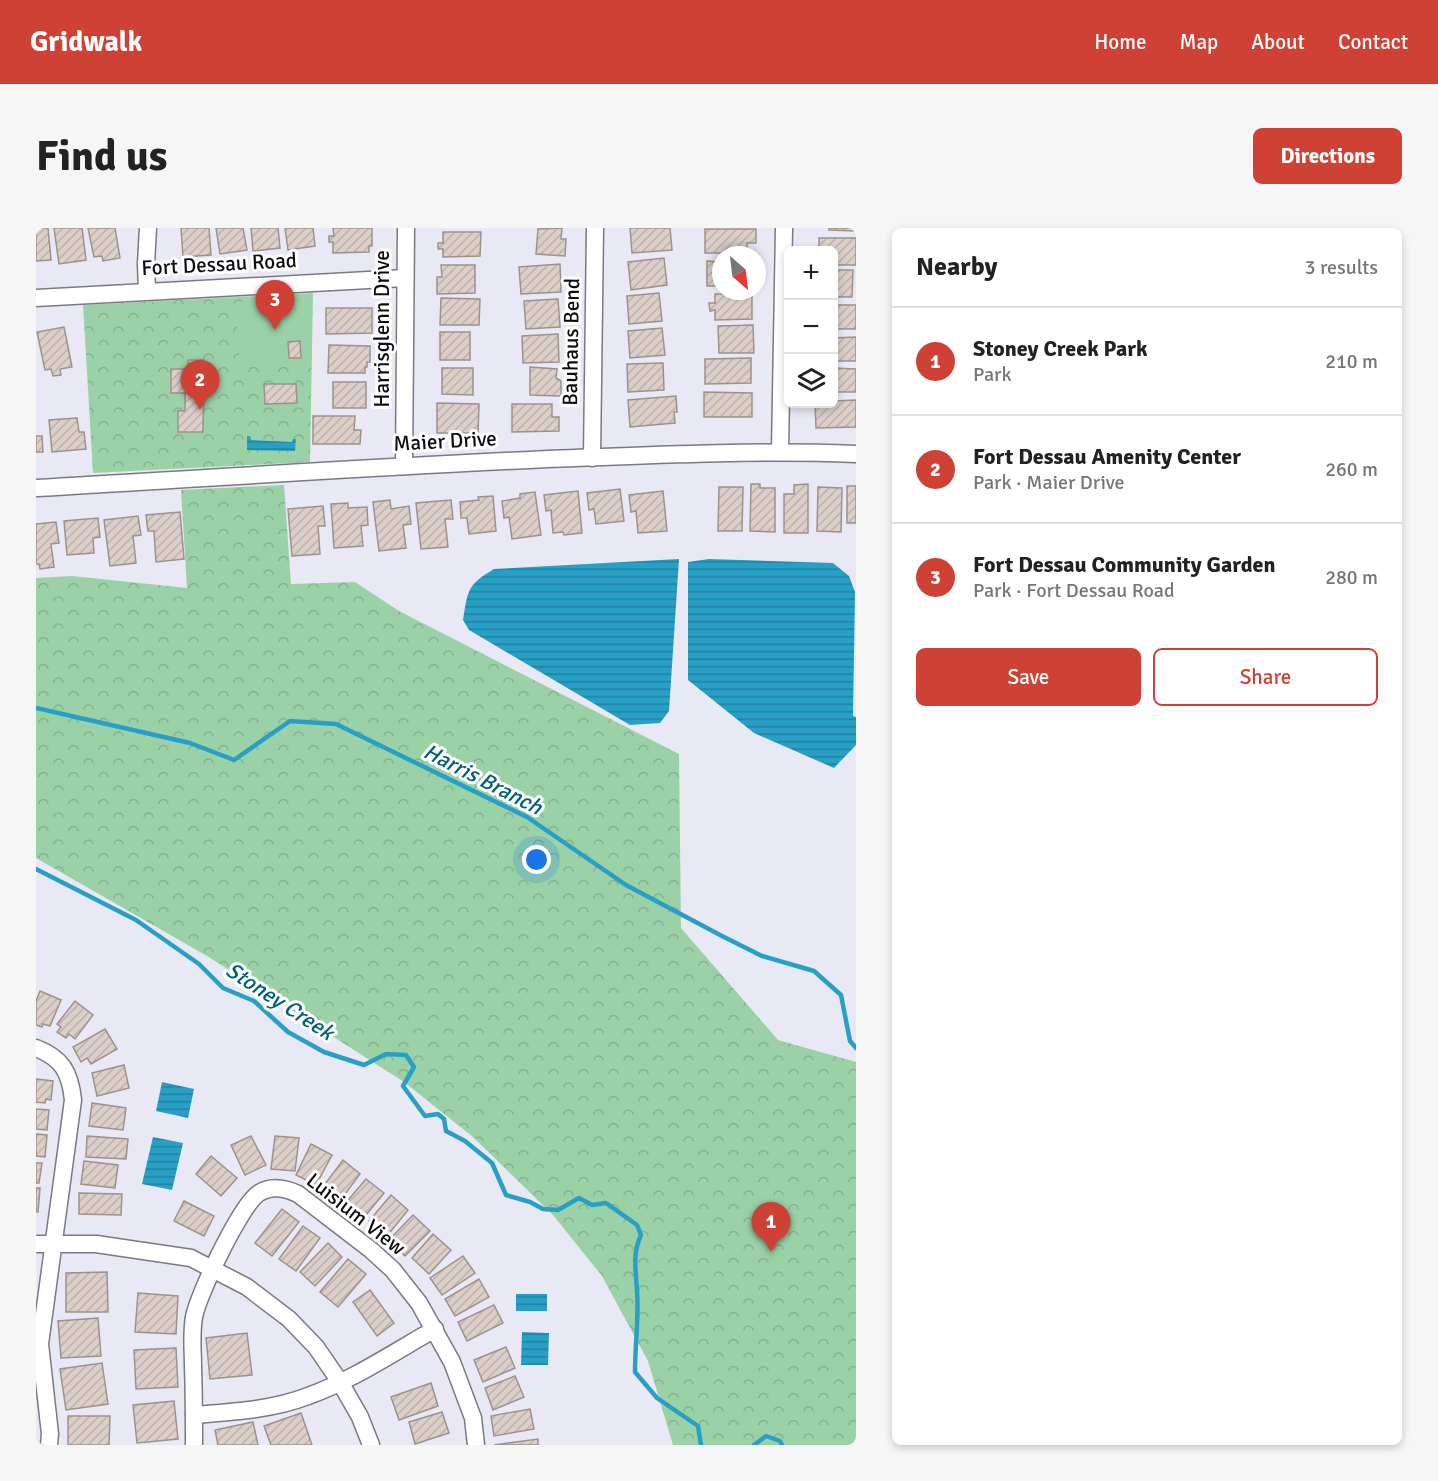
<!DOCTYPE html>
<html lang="en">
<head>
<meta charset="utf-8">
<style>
	body { margin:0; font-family:Signika,sans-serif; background:#f6f6f6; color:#222 }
	.controls { position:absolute; right:18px; top:18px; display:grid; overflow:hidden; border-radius:9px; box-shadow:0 3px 9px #0003 }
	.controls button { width:54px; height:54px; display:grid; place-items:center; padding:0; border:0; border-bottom:2px solid #e0e0e0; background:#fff; color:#222; font:30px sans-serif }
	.compass { position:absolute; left:676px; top:18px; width:54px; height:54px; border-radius:50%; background:#fff; box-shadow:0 3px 9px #0003; rotate:152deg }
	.you { position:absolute; left:501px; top:632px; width:21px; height:21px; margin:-15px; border:4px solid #fff; border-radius:50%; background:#1a73e8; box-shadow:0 0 0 9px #1a73e833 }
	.badge { display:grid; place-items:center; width:39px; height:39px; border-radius:50%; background:#cf4135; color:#fff; font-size:20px; font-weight:700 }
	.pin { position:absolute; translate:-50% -50px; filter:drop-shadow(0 2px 3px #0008) }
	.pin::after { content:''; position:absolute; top:32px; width:21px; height:18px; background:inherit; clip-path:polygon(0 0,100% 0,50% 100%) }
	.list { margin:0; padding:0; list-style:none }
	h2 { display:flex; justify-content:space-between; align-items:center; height:78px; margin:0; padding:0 24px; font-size:26px }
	h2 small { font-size:20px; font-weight:400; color:#767676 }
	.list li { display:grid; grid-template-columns:39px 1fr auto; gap:18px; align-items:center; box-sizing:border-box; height:108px; padding:0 24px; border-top:2px solid #e0e0e0 }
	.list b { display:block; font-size:22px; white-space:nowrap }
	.list p { margin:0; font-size:20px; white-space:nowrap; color:#767676 }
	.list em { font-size:20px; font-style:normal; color:#767676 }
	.actions { display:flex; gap:12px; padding:18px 24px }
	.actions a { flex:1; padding:14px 0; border:2px solid #cf4135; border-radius:9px; text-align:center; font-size:21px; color:#cf4135 }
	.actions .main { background:#cf4135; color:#fff }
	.icon { flex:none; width:33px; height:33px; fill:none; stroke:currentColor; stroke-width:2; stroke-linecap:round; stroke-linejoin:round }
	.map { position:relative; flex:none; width:820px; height:1217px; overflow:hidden; border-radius:9px }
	header { display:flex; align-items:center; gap:36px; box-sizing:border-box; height:84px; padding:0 30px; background:#cf4135; color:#fff }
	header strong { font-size:28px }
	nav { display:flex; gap:33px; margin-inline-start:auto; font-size:21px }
	.intro { display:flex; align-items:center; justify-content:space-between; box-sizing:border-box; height:144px; padding:0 36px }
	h1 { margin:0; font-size:42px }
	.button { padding:15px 27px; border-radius:9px; background:#cf4135; color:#fff; font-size:21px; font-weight:700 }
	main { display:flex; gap:36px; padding:0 36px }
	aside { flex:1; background:#fff; border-radius:9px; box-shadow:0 3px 9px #0003 }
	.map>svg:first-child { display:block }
	.park { fill:url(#park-crowns) }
	.garden { fill:#9bd1a7 }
	.water { fill:url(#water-rules) }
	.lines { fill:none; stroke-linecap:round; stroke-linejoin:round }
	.stream { stroke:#28a0c6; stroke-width:4.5 }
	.building { fill:url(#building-hatch); stroke:#9d918c; stroke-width:1.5 }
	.minor-casing { stroke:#797984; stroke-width:19 }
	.minor { stroke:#fff; stroke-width:16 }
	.labels { text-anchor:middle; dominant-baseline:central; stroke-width:6; stroke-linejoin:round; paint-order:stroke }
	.street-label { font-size:21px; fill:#0c0c10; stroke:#fff }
	.water-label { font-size:22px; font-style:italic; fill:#00607a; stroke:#fff }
</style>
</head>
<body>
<header>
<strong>Gridwalk</strong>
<nav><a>Home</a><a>Map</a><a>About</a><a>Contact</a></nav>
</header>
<div class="intro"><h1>Find us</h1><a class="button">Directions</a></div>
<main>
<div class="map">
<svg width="820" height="1217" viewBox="0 0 820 1217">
	<defs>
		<pattern id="park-crowns" width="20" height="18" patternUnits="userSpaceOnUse" patternTransform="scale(1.5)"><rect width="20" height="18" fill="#9bd1a7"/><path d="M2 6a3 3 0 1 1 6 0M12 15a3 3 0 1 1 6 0" fill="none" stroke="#84b28f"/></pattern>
		<pattern id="water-rules" width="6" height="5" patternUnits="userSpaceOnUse" patternTransform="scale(1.5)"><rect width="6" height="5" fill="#28a0c6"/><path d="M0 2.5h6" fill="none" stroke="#21819f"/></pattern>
		<pattern id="building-hatch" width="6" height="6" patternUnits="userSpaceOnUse" patternTransform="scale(1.5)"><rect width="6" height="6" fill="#dccfca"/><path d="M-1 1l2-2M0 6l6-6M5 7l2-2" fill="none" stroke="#bcb1ac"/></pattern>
	</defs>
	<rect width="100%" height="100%" fill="#e9e9f6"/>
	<g class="park">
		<path d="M 277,65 L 274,234 L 57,245 L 47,77 Z"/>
		<path d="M 248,257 L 255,356 L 319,354 L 363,383 L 643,526 L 645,700 L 742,812 L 820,834 L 820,1217 L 637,1217 L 612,1133 L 566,1048 L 517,987 L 437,909 L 368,854 L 171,728 L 0,630 L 0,350 L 36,348 L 151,360 L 145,262 Z"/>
	</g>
	<path class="garden" d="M 276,71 L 276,131 L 204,134 L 200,74 Z"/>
	<g class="water">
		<path d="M 211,208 L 214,208 L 215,212 L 256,214 L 257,211 L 260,211 L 259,223 L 211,222 Z"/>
		<path d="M 643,331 L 633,483 L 624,495 L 594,497 L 433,402 L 427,392 C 432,362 431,357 458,341 Z"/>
		<path d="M 673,331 L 797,335 L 813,348 L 819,364 L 817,488 L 820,489 L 820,517 L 798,540 L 718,505 L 652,452 L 652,334 Z"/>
		<path d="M 126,854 L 158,861 L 152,890 L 120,883 Z"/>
		<path d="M 117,909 L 147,915 L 136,962 L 106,956 Z"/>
		<rect x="480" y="1066" width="31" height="17"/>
		<path d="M 486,1104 L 513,1105 L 512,1137 L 485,1137 Z"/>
	</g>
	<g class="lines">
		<g class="stream">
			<path d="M 0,480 L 154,515 L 198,532 L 254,493 L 300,496 L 491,589 L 590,657 L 686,708 L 726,728 L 778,743 L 805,767 L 814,813 L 820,820"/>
			<path d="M 0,641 L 100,692 L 163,736 L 187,760 L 218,773 L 252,804 L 288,824 L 328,837 L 350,826 L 370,827 L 378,839 L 367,858 L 389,888 L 402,886 L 408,891 L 410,903 L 429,913 L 456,935 L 470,967 L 494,974 L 507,981 L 522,982 L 543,970 L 556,977 L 570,975 L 601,997 L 605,1007 C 596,1026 600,1043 601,1063 C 603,1089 599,1117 599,1144 L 621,1170 L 662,1198 L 665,1217"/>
			<path d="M 718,1217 L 730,1208 L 744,1213 L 746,1217"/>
		</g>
	</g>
	<g class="building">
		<path d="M 0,0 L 12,0 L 15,32 L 0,33 Z"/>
		<path d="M 18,0 L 46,0 L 50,32 L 23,36 Z"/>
		<path d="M 52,0 L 79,0 L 84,30 L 67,33 L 66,28 L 58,29 Z"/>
		<path d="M 145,0 L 173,0 L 175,27 L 147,29 Z"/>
		<path d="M 180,0 L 207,0 L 211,22 L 184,26 Z"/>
		<path d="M 215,0 L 242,0 L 244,20 L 217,23 Z"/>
		<path d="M 249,0 L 277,0 L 279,18 L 252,22 Z"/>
		<path d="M 297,0 L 336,0 L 336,18 L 333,18 L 333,24 L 297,25 L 297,14 L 293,14 L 293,8 L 298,8 Z"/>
		<path d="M 526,0 L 525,11 L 530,11 L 529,28 L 500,26 L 502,1 Z"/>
		<path d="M 594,0 L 634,0 L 636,22 L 596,25 Z"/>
		<path d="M 793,0 L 820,0 L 820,3 L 793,2 Z"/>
		<path d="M 669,1 L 720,1 L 720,15 L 711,15 L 711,25 L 669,25 Z"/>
		<path d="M 407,4 L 445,4 L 444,28 L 407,29 L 407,21 L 402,21 L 402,15 L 407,15 Z"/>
		<path d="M 783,10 L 820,10 L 820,37 L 798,37 L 798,22 L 783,22 Z"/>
		<path d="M 628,30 L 631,57 L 595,62 L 592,34 Z"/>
		<path d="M 671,33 L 685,34 L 685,58 L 671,58 Z"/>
		<path d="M 524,36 L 525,64 L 485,66 L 483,39 Z"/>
		<path d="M 405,37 L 439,37 L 439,65 L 401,66 L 401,49 L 406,49 Z"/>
		<path d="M 798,42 L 817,42 L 816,69 L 798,69 Z"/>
		<path d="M 623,65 L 626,93 L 593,96 L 591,68 Z"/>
		<path d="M 679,66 L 716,66 L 716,91 L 679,92 L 679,82 L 674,83 L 673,75 L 679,75 Z"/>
		<path d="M 405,70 L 444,71 L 443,97 L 404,97 Z"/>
		<path d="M 522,71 L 524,99 L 490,101 L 488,73 Z"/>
		<rect x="798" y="77" width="22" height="24"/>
		<path d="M 290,80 L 336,80 L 336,105 L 290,106 Z"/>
		<path d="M 717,97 L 718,125 L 683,125 L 682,98 Z"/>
		<path d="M 28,99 L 36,139 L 24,141 L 25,147 L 17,148 L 15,141 L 9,142 L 1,104 Z"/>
		<path d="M 626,100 L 629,127 L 594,130 L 592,103 Z"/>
		<rect x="404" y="104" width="30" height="28"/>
		<path d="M 522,106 L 523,134 L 487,135 L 486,108 Z"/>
		<path d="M 820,109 L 820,133 L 798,133 L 798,110 Z"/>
		<path d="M 264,113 L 265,130 L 253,130 L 252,114 Z"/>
		<path d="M 293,117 L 334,118 L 334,134 L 331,134 L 331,139 L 329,139 L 329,145 L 292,145 Z"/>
		<path d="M 715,130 L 715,155 L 669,156 L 669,131 Z"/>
		<path d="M 152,132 L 168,132 L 167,204 L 142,204 L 142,183 L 149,183 L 149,165 L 135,165 L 135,141 L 152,141 Z"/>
		<path d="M 627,135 L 628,162 L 592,164 L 591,136 Z"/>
		<path d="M 494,139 L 521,141 L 520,150 L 525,153 L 525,168 L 494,167 Z"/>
		<path d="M 406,140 L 437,140 L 437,167 L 406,166 Z"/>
		<path d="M 798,140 L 820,141 L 820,164 L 798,164 Z"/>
		<rect x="297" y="154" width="33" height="26"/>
		<path d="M 228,156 L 260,156 L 261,175 L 229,176 Z"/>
		<path d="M 668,164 L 716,165 L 716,189 L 668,189 Z"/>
		<path d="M 640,168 L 641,184 L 638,184 L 639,195 L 594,199 L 592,172 Z"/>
		<path d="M 820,172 L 820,199 L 780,200 L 779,176 L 798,176 L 798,173 Z"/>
		<path d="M 401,175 L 443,176 L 442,205 L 401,205 Z"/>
		<path d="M 476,176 L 516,176 L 516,189 L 523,189 L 523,203 L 476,204 Z"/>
		<path d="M 277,188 L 319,188 L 318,202 L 325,202 L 324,216 L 277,216 Z"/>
		<path d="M 41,190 L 43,204 L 48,204 L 50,221 L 16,224 L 13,192 Z"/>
		<path d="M 0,208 L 6,208 L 7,224 L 0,224 Z"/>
		<path d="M 715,256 L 724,256 L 724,260 L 739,260 L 739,304 L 714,303 Z"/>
		<path d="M 772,256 L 772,305 L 748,305 L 748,266 L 758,266 L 758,257 Z"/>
		<rect x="811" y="258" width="9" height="37"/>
		<path d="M 683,259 L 707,259 L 706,303 L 682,303 Z"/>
		<path d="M 782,259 L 806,260 L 805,304 L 781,303 Z"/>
		<path d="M 584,261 L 588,293 L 560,296 L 558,281 L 553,282 L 551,265 Z"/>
		<path d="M 542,263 L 546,305 L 528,307 L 527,304 L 517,305 L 515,282 L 510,283 L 508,267 Z"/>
		<path d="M 627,263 L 631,303 L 602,305 L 600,283 L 595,284 L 593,267 Z"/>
		<path d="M 499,264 L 505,307 L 476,311 L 473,289 L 468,290 L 466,273 L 484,270 L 484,266 Z"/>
		<path d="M 457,268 L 460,303 L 433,306 L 431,290 L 425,290 L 424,274 L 443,272 L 442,269 Z"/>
		<path d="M 354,272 L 355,281 L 373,278 L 375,296 L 367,297 L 370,320 L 343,323 L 337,274 Z"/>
		<path d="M 415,272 L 417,291 L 409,291 L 412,319 L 385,321 L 380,275 Z"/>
		<path d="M 312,275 L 312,280 L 331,279 L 332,297 L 325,298 L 327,318 L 298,320 L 295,276 Z"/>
		<path d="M 287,278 L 289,298 L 282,298 L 284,326 L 256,328 L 252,281 Z"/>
		<path d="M 144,284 L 148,331 L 120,334 L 118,303 L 112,303 L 110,287 Z"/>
		<path d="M 102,288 L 105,307 L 97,308 L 100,335 L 74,338 L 68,292 Z"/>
		<path d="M 62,290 L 64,309 L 57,310 L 58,325 L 31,327 L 28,293 Z"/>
		<path d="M 20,294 L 23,315 L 15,316 L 18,339 L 4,341 L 3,336 L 0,336 L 0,296 Z"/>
		<path d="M 4,763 L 25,772 L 14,798 L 7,796 L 6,799 L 0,797 L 0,773 Z"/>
		<path d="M 39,773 L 57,787 L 39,811 L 33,806 L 30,810 L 21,804 L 25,799 L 21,796 Z"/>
		<path d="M 69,801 L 81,821 L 55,836 L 51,830 L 45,834 L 37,819 Z"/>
		<path d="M 88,837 L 93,860 L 61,868 L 56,845 Z"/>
		<path d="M 0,851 L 17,853 L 15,872 L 10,871 L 9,875 L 0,874 Z"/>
		<path d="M 56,875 L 90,880 L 87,902 L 53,898 Z"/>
		<path d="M 0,881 L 13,882 L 11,902 L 0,901 Z"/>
		<path d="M 0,906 L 11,907 L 9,929 L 0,928 Z"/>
		<path d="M 51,908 L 92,911 L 90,931 L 50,929 Z"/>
		<path d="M 215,908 L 230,937 L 209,947 L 195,917 Z"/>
		<path d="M 239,908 L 263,910 L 259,943 L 235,941 Z"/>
		<path d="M 275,916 L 296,927 L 280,957 L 260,947 Z"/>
		<path d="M 175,928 L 201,950 L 185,968 L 160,946 Z"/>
		<path d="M 307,932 L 324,946 L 304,973 L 286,960 Z"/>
		<path d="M 48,933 L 82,937 L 79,960 L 45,956 Z"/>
		<path d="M 0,935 L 6,935 L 3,955 L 0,955 Z"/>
		<path d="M 330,951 L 348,965 L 326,992 L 308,977 Z"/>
		<path d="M 0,960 L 4,960 L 2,984 L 0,984 Z"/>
		<path d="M 43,965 L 86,966 L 85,987 L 43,986 Z"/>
		<path d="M 355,967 L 372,982 L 351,1008 L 333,993 Z"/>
		<path d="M 148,973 L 178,988 L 168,1008 L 138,993 Z"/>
		<path d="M 246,981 L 263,994 L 236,1028 L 219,1015 Z"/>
		<path d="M 377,987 L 394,1003 L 369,1028 L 353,1012 Z"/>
		<path d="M 267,998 L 284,1010 L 260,1043 L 243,1031 Z"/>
		<path d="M 397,1006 L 415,1022 L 393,1046 L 376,1030 Z"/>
		<path d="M 292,1015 L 306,1029 L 279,1058 L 264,1044 Z"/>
		<path d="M 427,1028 L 439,1045 L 406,1067 L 394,1050 Z"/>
		<path d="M 312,1031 L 330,1046 L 302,1079 L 284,1064 Z"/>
		<path d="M 71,1044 L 72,1084 L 30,1084 L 30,1045 Z"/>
		<path d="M 443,1051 L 453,1069 L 419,1088 L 409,1071 Z"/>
		<path d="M 334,1062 L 358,1095 L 341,1108 L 317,1074 Z"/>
		<path d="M 102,1065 L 142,1068 L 140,1106 L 99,1104 Z"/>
		<path d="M 458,1077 L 467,1095 L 431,1113 L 422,1094 Z"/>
		<path d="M 62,1090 L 65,1128 L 25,1130 L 22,1093 Z"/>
		<path d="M 211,1105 L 216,1147 L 174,1151 L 170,1110 Z"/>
		<path d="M 470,1119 L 479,1140 L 447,1154 L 438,1132 Z"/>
		<path d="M 140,1120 L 142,1159 L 100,1161 L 98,1122 Z"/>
		<path d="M 66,1135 L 72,1176 L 30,1182 L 24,1141 Z"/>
		<path d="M 479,1148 L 488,1169 L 457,1182 L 449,1160 Z"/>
		<path d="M 395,1155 L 402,1178 L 363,1192 L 355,1169 Z"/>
		<path d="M 138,1173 L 142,1211 L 101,1215 L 97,1177 Z"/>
		<path d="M 494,1181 L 498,1201 L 458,1208 L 455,1188 Z"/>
		<path d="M 406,1184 L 413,1205 L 379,1216 L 373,1194 Z"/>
		<path d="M 265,1185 L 276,1217 L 235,1217 L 228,1198 Z"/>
		<path d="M 32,1188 L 74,1188 L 73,1217 L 32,1217 Z"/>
		<path d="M 217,1194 L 222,1217 L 182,1217 L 179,1202 Z"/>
		<path d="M 502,1211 L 502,1217 L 458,1217 Z"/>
	</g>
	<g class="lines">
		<g class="minor-casing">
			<g id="minor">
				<path d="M 111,62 L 110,36 L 112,0"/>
				<path d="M 0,70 L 369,50"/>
				<path d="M 744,223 L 748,0"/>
				<path d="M 556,230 L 559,0"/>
				<path d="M 368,238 L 370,0"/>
				<path d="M 0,260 C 171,250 341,239 512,231 C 615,227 717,222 820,226"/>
				<path d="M 0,820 C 26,830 34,844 37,872 L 4,1116 L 14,1206 L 13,1217"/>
				<path d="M 0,1016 L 60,1016 L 155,1030 L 211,1059 L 253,1091 L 280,1119 L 304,1154 L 324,1189 L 335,1217"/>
				<path d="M 158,1187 C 196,1184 236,1182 272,1168 C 317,1152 358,1124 399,1101"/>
				<path d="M 158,1217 C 158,1191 158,1165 157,1139 C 157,1123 155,1106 158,1089 C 162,1067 205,976 223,965 C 236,957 249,960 262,966 L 335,1022 L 357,1042 L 383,1075 L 416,1134 L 437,1190 L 440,1217"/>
			</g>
		</g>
		<use href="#minor" class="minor"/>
	</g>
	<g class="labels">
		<g class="street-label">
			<text transform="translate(183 36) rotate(-3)">Fort Dessau Road</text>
			<text transform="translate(346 101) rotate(-90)">Harrisglenn Drive</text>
			<text transform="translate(535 114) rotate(-89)">Bauhaus Bend</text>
			<text transform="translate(409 213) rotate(-3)">Maier Drive</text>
			<text transform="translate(320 986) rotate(38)">Luisium View</text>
		</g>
		<g class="water-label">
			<text transform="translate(447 551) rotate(27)">Harris Branch</text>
			<text transform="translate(244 773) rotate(33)">Stoney Creek</text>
		</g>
	</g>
</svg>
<div class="controls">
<button>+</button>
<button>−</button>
<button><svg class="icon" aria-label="layers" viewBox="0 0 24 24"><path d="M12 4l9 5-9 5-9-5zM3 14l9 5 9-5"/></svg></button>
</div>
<svg class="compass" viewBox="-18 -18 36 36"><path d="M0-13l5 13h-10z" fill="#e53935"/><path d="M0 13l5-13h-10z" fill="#767676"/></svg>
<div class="you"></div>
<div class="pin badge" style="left:735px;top:1024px">1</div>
<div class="pin badge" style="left:164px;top:182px">2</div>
<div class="pin badge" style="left:239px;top:102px">3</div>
</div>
<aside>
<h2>Nearby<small>3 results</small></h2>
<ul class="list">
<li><span class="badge">1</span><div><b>Stoney Creek Park</b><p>Park</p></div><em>210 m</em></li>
<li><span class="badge">2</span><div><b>Fort Dessau Amenity Center</b><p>Park · Maier Drive</p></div><em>260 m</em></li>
<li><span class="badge">3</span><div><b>Fort Dessau Community Garden</b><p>Park · Fort Dessau Road</p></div><em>280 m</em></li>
</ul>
<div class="actions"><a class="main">Save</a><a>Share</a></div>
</aside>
</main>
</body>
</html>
